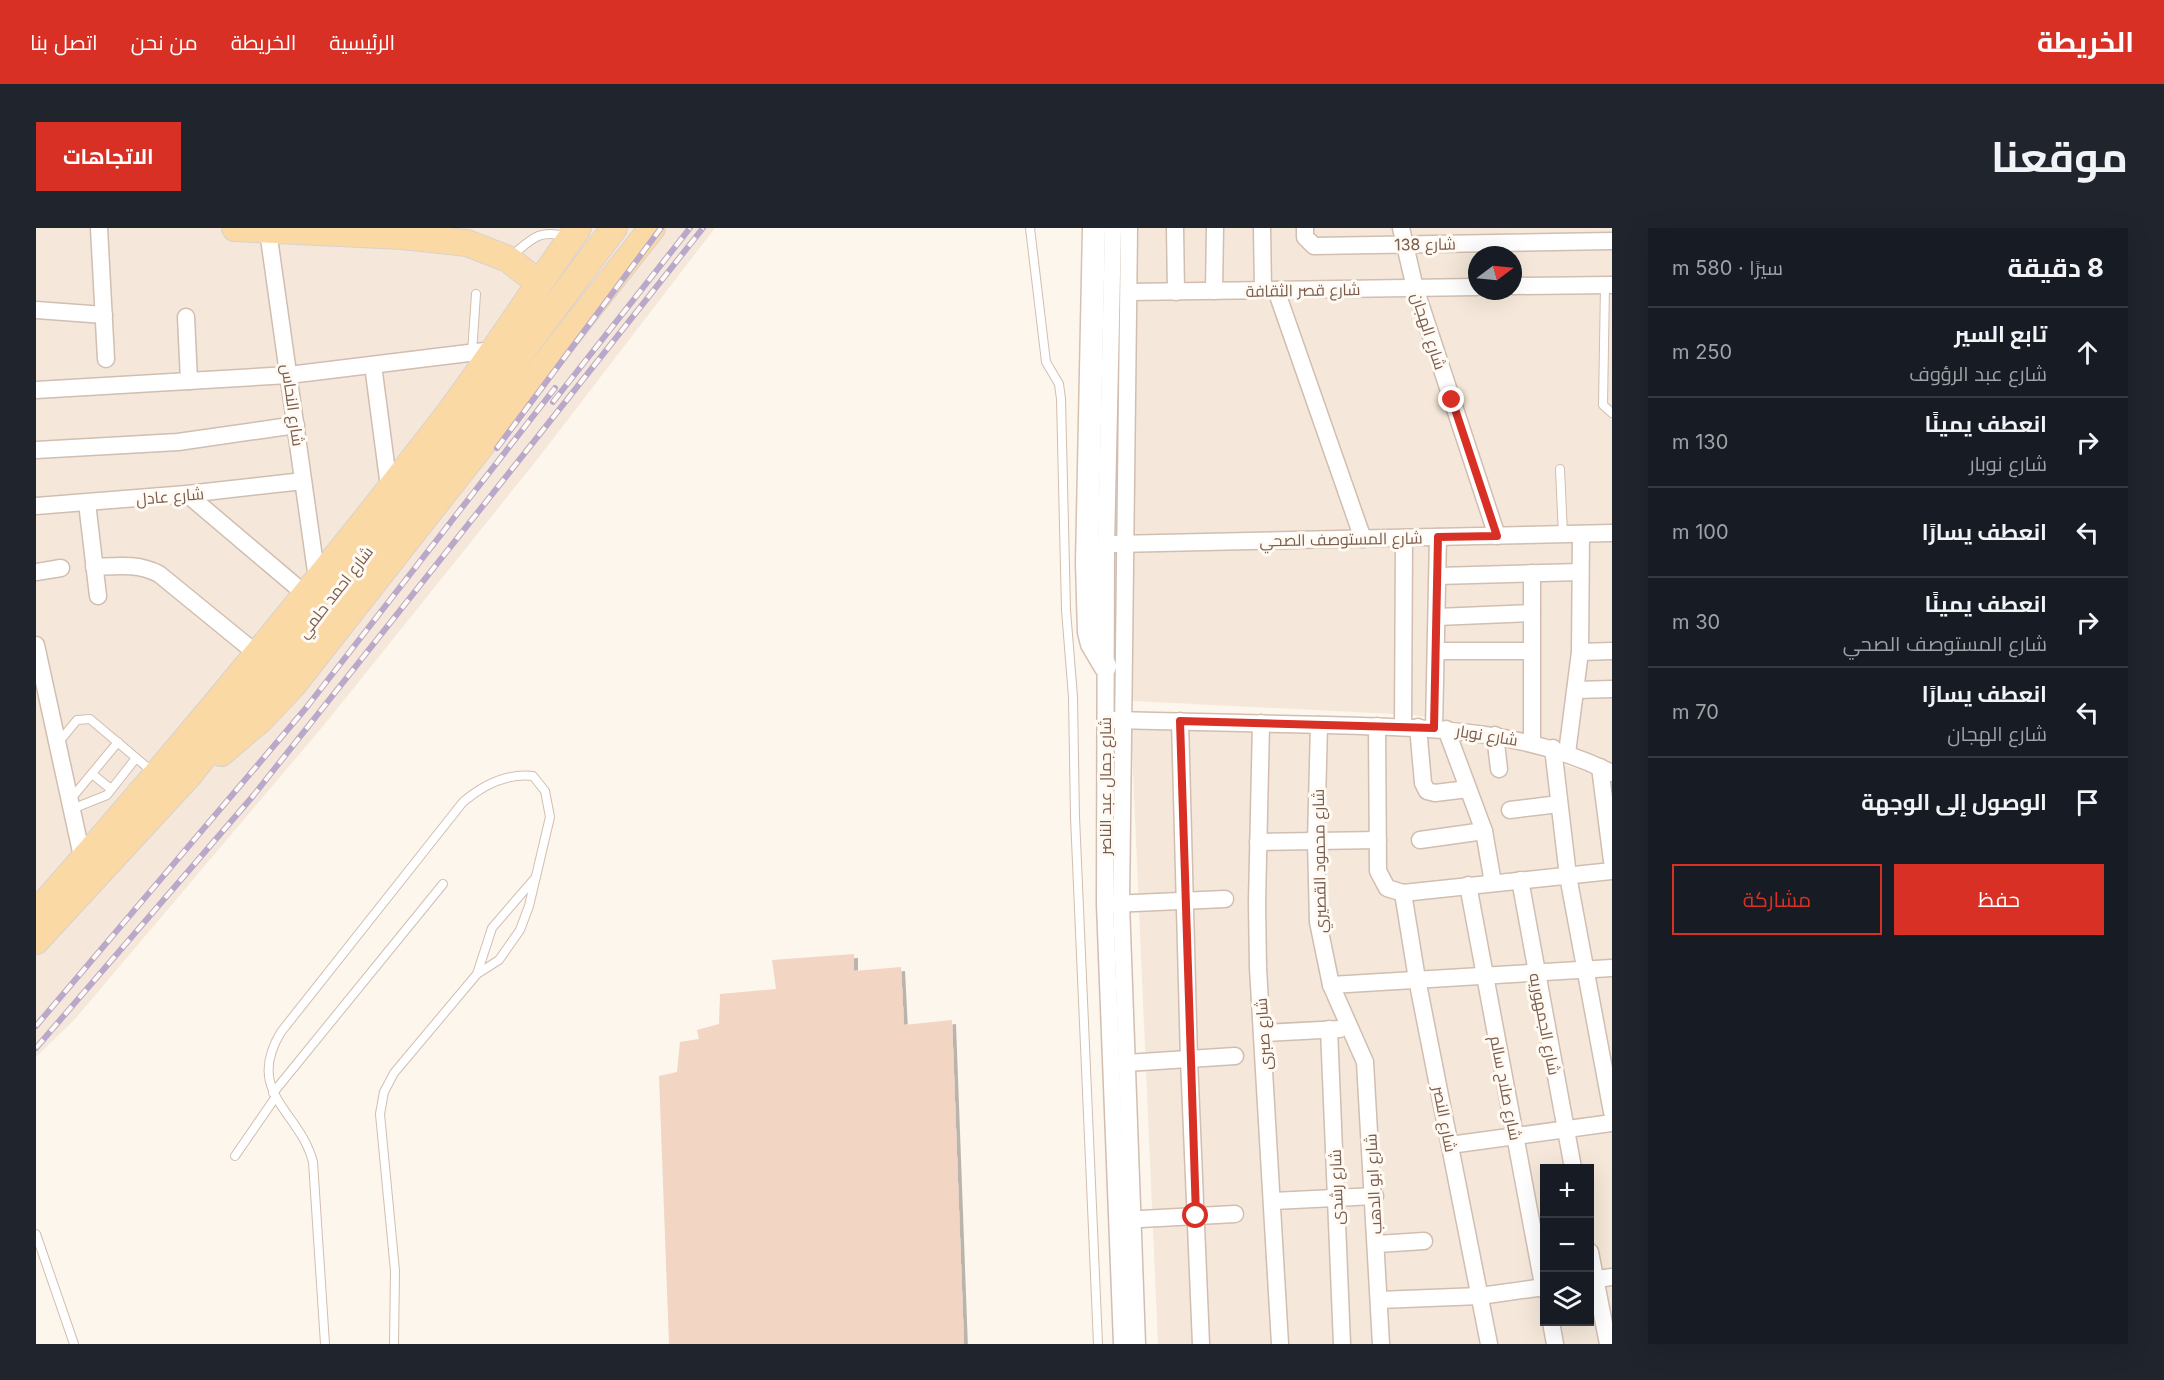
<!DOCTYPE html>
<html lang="ar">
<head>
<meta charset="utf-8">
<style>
	body { margin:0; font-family:Inter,Cairo,sans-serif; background:#20242c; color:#f1f3f6; direction:rtl }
	.controls { position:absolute; right:18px; bottom:18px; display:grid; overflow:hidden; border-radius:0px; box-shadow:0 6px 24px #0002 }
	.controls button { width:54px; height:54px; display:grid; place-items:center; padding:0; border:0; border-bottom:2px solid #363941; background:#171b24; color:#f1f3f6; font:30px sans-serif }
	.compass { position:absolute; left:1432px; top:18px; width:54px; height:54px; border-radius:50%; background:#171b24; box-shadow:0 6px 24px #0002; rotate:74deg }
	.stop { position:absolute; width:18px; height:18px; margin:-14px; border:4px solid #d93025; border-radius:50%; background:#fff }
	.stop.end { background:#d93025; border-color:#fff; box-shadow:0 2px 6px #0008 }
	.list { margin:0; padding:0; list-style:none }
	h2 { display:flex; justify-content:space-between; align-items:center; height:78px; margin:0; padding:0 24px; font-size:26px }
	h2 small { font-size:20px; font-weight:400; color:#9ea1a6 }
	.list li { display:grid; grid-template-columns:39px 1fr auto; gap:18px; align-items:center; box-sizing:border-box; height:90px; padding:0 24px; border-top:2px solid #363941 }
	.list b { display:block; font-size:22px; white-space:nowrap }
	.list p { margin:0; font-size:20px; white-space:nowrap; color:#9ea1a6 }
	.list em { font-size:20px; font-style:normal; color:#9ea1a6 }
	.actions { display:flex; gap:12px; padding:18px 24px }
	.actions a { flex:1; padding:14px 0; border:2px solid #d93025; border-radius:0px; text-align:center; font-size:21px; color:#d93025 }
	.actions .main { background:#d93025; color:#fff }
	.icon { flex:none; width:33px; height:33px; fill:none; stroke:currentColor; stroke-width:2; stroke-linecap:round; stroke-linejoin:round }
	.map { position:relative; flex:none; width:1576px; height:1116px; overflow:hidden; direction:ltr; border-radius:0px }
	header { display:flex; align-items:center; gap:36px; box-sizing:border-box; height:84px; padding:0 30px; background:#d93025; color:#fff }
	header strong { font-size:28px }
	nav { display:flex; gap:33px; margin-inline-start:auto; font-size:21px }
	.intro { display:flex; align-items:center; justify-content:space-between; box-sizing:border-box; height:144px; padding:0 36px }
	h1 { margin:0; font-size:42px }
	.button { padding:15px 27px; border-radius:0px; background:#d93025; color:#fff; font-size:21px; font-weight:700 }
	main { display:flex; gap:36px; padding:0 36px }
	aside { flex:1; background:#171b24; border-radius:0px; box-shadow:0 6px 24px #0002 }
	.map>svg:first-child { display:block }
	.residential { fill:#f5e8da; fill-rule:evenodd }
	.building { fill:#f3d5c3; filter:url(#shadow) }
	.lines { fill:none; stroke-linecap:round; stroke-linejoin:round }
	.lane-casing { stroke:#d1beb0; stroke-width:10 }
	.street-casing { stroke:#d1beb0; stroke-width:19 }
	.secondary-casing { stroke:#d6c0b0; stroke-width:25 }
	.primary-casing { stroke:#dad1cd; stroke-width:28 }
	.lane { stroke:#fff; stroke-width:8 }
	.street { stroke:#fff; stroke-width:16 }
	.secondary { stroke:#fff; stroke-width:22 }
	.primary { stroke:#fbd9a5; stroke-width:26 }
	.rail-casing { stroke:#b9a8c9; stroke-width:6 }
	.rail { stroke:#fffaf3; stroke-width:4; stroke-dasharray:11; stroke-linecap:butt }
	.route { stroke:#d93025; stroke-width:8 }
	.labels { text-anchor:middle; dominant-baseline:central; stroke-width:6; stroke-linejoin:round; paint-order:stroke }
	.street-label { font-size:16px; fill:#7a5c4d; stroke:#fffaf3 }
</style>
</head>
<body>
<header>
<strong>الخريطة</strong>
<nav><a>الرئيسية</a><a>الخريطة</a><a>من نحن</a><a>اتصل بنا</a></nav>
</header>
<div class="intro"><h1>موقعنا</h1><a class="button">الاتجاهات</a></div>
<main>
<aside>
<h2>8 دقيقة<small>سيرًا · 580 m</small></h2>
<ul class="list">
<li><svg class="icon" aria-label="ahead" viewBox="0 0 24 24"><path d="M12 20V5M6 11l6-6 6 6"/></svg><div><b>تابع السير</b><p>شارع عبد الرؤوف</p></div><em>250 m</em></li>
<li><svg class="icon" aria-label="right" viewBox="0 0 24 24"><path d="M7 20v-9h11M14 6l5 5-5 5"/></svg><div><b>انعطف يمينًا</b><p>شارع نوبار</p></div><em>130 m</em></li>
<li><svg class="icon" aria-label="left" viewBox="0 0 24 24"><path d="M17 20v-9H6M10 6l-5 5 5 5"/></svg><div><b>انعطف يسارًا</b></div><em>100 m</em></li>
<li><svg class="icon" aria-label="right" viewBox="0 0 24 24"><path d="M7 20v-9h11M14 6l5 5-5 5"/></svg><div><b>انعطف يمينًا</b><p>شارع المستوصف الصحي</p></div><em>30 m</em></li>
<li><svg class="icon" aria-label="left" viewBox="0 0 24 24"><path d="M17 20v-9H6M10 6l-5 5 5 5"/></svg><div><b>انعطف يسارًا</b><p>شارع الهجان</p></div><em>70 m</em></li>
<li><svg class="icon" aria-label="arrive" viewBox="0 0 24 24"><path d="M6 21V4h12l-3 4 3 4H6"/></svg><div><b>الوصول إلى الوجهة</b></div></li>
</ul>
<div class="actions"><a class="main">حفظ</a><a>مشاركة</a></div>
</aside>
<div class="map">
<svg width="1576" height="1116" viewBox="0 0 1576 1116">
	<defs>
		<filter id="shadow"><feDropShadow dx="4" dy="4" stdDeviation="0" flood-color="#0004"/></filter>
	</defs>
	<rect width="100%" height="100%" fill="#fdf6ec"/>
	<g class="residential">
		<path d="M 0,0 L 679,0 L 500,233 L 288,497 L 39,791 L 0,829 Z"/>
		<path d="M 1080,0 L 1576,0 L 1576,539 L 1494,508 L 1377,487 L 1076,472 ZM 1441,27 L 1477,27 L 1477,63 L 1441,63 Z"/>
		<path d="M 1095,500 L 1373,507 L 1473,519 L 1576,552 L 1576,1116 L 1122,1116 ZM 1508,940 L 1554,940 L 1554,1094 L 1508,1094 Z"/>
	</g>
	<path class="building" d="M 818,726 L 818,743 L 865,739 L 868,797 L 916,792 L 928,1116 L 633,1116 L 623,848 L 641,844 L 644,814 L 663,811 L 661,802 L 683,796 L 684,766 L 740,761 L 736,732 Z"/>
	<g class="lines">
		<g class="lane-casing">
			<g id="lane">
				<path d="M 994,0 L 1010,134 L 1023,156 L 1025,171 L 1030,382 L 1037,469 L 1039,589 L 1062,1116"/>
				<path d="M 473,30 C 495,12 502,0 531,9"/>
				<path d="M 1569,57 L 1567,177 L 1576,185"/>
				<path d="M 436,125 L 440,66"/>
				<path d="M 1524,241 L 1527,307"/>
				<path d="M 22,515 L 41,492 L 54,491 L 118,545"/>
				<path d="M 56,546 L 75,561"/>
				<path d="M 34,572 L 82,514"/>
				<path d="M 36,581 L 71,567 L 100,530"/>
				<path d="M 441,746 L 456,700 L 500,649"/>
				<path d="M 237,865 L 407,656"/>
				<path d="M 199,928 L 239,870"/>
				<path d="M 0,1006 L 38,1116"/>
				<path d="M 289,1116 L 277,934 C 264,883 208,865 245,804 L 427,574 C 446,558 470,545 497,548 L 509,563 L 514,589 L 493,678 L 484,702 L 463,732 L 441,746 L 358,845 L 348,864 L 344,886 L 359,1043 L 358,1116"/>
			</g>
		</g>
		<g class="street-casing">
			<g id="street">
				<path d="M 63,0 L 70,131"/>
				<path d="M 1077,0 L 1070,317 L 1069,676 L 1086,1116"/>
				<path d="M 1093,0 L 1085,676 L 1101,1116"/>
				<path d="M 1139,0 L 1140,64"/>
				<path d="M 1226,0 L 1227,62"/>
				<path d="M 1269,0 L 1269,9 L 1278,18 L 1576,13"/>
				<path d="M 1365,0 L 1379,60 L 1461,308"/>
				<path d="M 232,3 L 281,351"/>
				<path d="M 1477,58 L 1576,57"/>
				<path d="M 1240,62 L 1327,311"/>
				<path d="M 1178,63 L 1179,0"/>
				<path d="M 1093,64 L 1441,59"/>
				<path d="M 0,82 L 68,87"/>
				<path d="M 150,89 L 153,153"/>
				<path d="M 337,137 L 353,259"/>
				<path d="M 0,162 L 253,147 L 457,122"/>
				<path d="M 0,222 L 142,214 L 260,197"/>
				<path d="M 151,266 L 269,366"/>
				<path d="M 51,275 L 62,368"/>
				<path d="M 0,278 L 151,266 L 267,253"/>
				<path d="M 1079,316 L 1576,305"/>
				<path d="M 58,339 C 81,338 102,335 123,346 L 221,426"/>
				<path d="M 0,344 L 25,340"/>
				<path d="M 1496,345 L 1496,514"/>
				<path d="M 1402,348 L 1544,344"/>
				<path d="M 1401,389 L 1496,385"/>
				<path d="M 0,417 L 47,633"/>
				<path d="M 1400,423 L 1495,423"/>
				<path d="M 1544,424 L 1576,423"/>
				<path d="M 1540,462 L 1576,461"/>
				<path d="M 1077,492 C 1148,494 1220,495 1291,497 C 1390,500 1486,500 1576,545"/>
				<path d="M 1144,493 L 1153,831 L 1165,1116"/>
				<path d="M 1225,495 L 1221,675 L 1222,740 L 1244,1116"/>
				<path d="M 1283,497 L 1280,613 L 1282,694 L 1295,757 L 1329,834 L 1345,1116"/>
				<path d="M 1341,498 L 1342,643 L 1351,660 L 1367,665 L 1576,643"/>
				<path d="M 1367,499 L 1368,310"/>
				<path d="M 1382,499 L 1387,555 L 1391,563 L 1399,565 L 1432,561"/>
				<path d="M 1398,500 L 1402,309"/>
				<path d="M 1410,501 L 1448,603 L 1457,655"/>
				<path d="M 1459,507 L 1463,541"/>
				<path d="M 1517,520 L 1532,648 L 1576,884"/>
				<path d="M 1531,525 L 1544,424 L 1545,306"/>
				<path d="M 1564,539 L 1576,633"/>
				<path d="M 1474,582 L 1523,576"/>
				<path d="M 1384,612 L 1448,603"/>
				<path d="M 1222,614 L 1342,612"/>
				<path d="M 1484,652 L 1537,940"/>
				<path d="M 1432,657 L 1508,1062"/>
				<path d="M 1367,665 L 1381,751 L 1453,1116"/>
				<path d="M 1076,676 L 1189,671"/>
				<path d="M 1295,757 L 1576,740"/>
				<path d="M 1293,801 L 1306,1116"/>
				<path d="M 1227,805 L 1304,801"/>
				<path d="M 1090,835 L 1199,828"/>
				<path d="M 1414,917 L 1576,895"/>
				<path d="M 1237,973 L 1339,968"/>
				<path d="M 1086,992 L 1199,986"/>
				<path d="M 1341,1016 L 1388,1013"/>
				<path d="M 1554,1024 L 1572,1116"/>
				<path d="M 1554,1052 L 1576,1049"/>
				<path d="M 1343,1072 L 1444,1068 L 1508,1059"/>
				<path d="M 1515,1094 L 1519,1116"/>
			</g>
		</g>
		<g class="secondary-casing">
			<path id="secondary" d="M 1058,0 L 1051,336 L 1053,404 L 1056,416 L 1069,438"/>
		</g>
		<g class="primary-casing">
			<g id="primary">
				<path d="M 199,0 L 367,8 L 431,15 L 472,31 L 503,55"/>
				<path d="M 185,525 L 225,491 L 257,457 L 616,0"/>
				<path d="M 0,685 C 141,526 277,361 407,193 C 454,131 496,64 542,0"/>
				<path d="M 0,713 L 153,547 L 419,212 L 578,0"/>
			</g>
		</g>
		<use href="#lane" class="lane"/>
		<use href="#street" class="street"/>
		<use href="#secondary" class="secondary"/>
		<use href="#primary" class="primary"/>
		<g class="rail-casing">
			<g id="rail">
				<path d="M 517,174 L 654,0"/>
				<path d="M 461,220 L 625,0"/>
				<path d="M 0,798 L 270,480 L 519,160"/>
				<path d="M 0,820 L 217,568 L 667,0"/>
			</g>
		</g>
		<use href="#rail" class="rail"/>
	</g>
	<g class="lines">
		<path class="route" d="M 1160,988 L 1144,493 L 1398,500 L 1402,309 L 1461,308 L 1416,172"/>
	</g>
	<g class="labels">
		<g class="street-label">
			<text transform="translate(1389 16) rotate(-1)">شارع 138</text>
			<text transform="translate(1267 62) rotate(-1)">شارع قصر الثقافة</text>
			<text transform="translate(1393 103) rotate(72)">شارع الهجان</text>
			<text transform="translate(257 177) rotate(82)">شارع النحاس</text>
			<text transform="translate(134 268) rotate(-5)">شارع عادل</text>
			<text transform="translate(1305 311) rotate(-1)">شارع المستوصف الصحي</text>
			<text transform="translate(299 364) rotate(-52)">شارع احمد حلمي</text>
			<text transform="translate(1451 507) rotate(9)">شارع نوبار</text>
			<text transform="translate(1069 558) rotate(-90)">شارع جمال عبد الناصر</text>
			<text transform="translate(1283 633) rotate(-91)">شارع محمود القصيري</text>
			<text transform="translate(1509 796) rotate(79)">شارع الجمهوريه</text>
			<text transform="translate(1227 806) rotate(-94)">شارع صبرى</text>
			<text transform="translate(1470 860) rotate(79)">شارع صلاح سالم</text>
			<text transform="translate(1409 891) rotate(79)">شارع النصر</text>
			<text transform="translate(1337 956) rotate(-93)">شارع ابو الدهب</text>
			<text transform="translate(1300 959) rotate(-92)">شارع رشدى</text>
		</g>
	</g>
</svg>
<div class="controls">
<button>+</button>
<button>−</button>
<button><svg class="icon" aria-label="layers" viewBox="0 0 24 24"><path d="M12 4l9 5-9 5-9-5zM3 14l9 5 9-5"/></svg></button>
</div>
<svg class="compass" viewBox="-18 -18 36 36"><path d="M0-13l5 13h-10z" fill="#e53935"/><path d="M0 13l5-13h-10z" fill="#9ea1a6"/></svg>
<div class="stop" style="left:1160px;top:988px"></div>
<div class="stop end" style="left:1416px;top:172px"></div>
</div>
</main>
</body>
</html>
